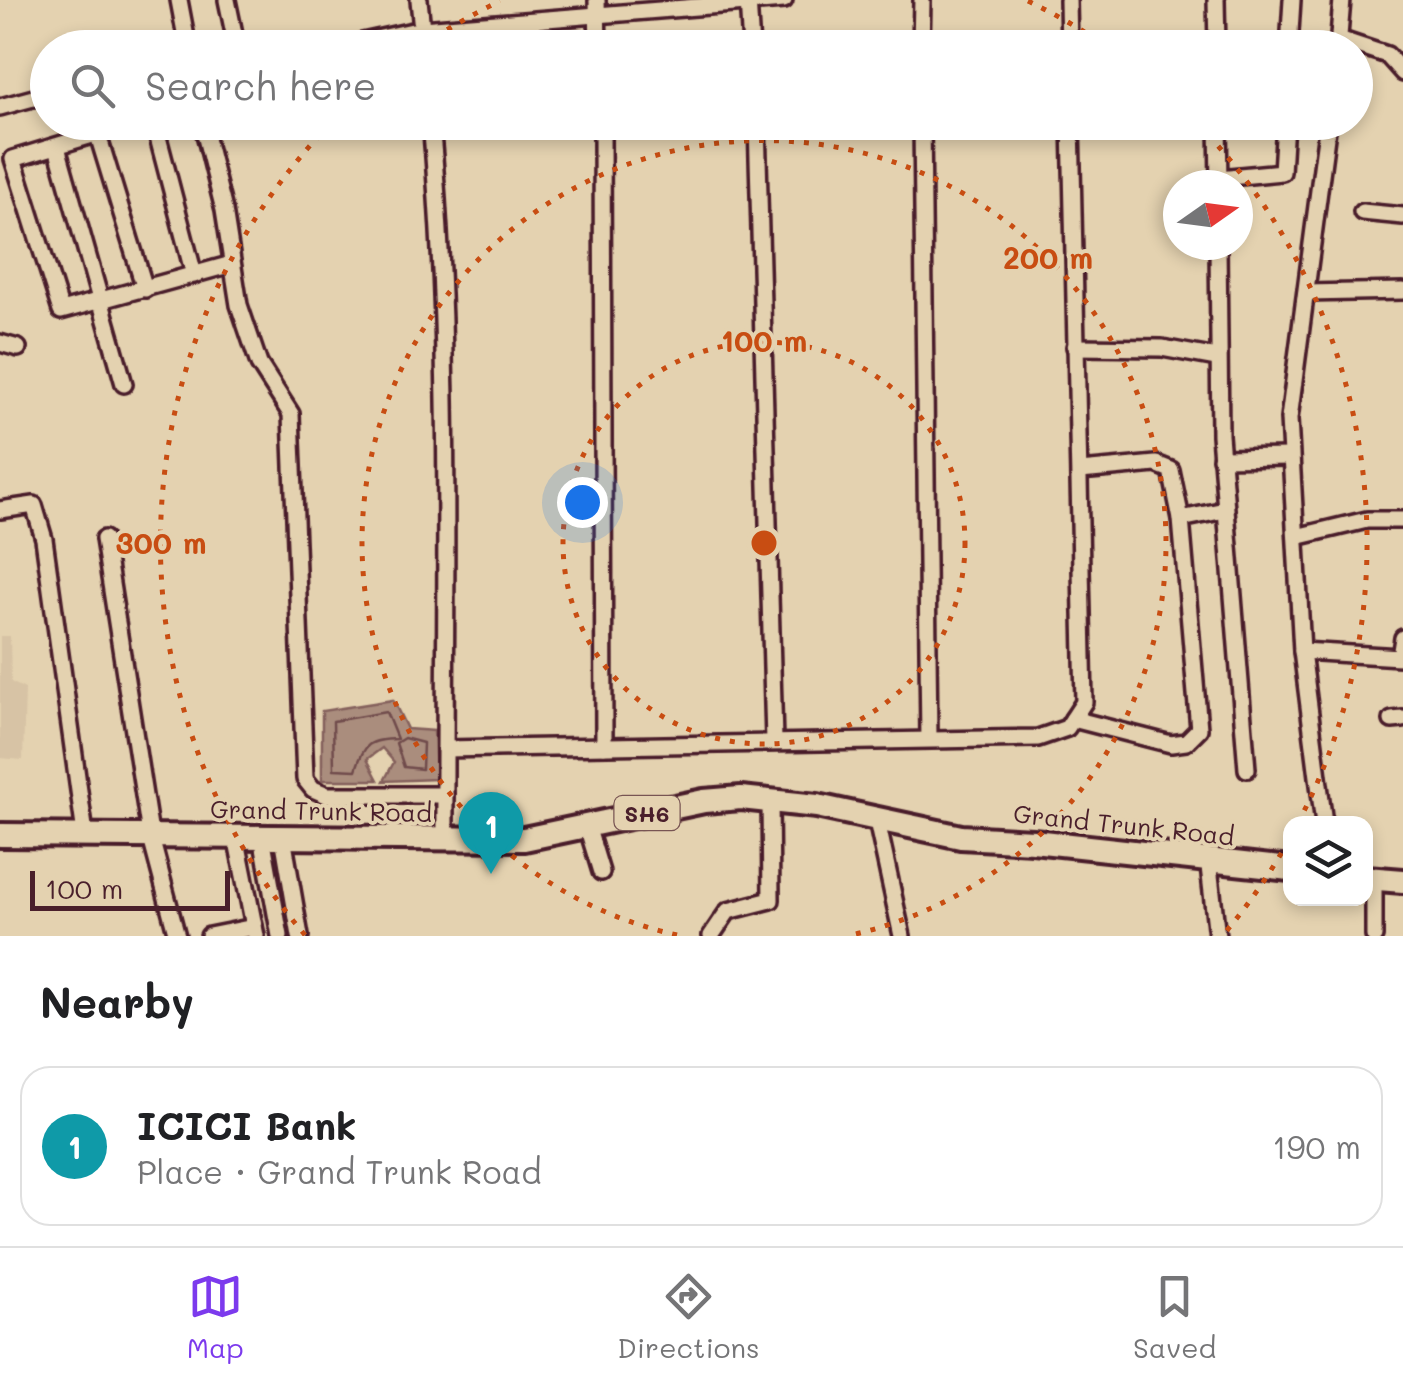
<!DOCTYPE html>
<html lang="en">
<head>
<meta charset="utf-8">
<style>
	body { margin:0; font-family:Mali,sans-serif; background:#f2f2f2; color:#202124 }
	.controls { position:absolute; right:30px; bottom:30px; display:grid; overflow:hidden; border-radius:20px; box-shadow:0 5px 15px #0003 }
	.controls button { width:90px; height:90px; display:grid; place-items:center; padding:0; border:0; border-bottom:2px solid #e0e0e0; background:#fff; color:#202124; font:50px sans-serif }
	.compass { position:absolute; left:1163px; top:170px; width:90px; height:90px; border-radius:50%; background:#fff; box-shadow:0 5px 15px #0003; rotate:76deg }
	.scale { position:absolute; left:30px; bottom:25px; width:200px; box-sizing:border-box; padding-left:10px; border:5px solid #4a1f2b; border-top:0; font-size:28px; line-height:35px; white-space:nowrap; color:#4a1f2b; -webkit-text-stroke:8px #e4d2b0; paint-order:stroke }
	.you { position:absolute; left:582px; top:502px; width:35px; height:35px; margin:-25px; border:8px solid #fff; border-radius:50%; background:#1a73e8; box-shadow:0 0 0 15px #1a73e833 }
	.badge { display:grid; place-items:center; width:65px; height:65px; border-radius:50%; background:#7c3aed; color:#fff; font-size:32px; font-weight:700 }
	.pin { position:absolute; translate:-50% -82px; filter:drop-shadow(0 2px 5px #0008) }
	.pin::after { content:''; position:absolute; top:52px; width:35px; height:30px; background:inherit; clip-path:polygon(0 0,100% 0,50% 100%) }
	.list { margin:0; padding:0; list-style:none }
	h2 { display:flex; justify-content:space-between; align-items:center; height:130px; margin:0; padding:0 40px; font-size:42px }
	h2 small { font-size:32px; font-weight:400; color:#757577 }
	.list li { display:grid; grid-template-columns:65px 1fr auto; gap:30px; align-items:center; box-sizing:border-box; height:160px; margin:0 20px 20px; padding:0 20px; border:2px solid #e0e0e0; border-radius:30px }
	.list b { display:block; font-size:38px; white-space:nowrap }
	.list p { margin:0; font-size:32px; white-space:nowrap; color:#757577 }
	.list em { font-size:32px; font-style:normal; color:#757577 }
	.icon { flex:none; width:55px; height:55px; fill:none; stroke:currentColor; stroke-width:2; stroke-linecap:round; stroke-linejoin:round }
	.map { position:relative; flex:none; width:1403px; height:936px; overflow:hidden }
	.search { position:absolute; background:#fff; box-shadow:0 5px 15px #0003; left:30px; right:30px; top:30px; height:110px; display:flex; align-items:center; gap:25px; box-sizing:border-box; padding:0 35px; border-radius:55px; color:#757577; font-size:38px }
	.sheet { height:310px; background:#fff }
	nav { display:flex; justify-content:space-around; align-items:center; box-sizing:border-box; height:140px; border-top:2px solid #e0e0e0; background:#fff; font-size:28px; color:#757577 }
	nav a { display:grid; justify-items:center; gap:5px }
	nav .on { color:#7c3aed }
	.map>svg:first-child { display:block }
	.built { fill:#d7c3a5 }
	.water { fill:#aa8d7d; stroke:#84615c; stroke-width:2.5 }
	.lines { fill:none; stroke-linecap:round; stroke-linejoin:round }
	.shore { stroke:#704b4c; stroke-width:2.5 }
	.street-casing { stroke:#4a1f2b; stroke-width:22 }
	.primary-casing { stroke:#4a1f2b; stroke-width:30 }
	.street { stroke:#e4d2b0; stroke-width:15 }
	.primary { stroke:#e4d2b0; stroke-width:22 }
	.ring { fill:none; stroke:#c84d12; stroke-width:5; stroke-dasharray:5 10 }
	.labels { text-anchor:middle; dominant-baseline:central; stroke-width:8; stroke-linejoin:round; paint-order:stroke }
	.shield { fill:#e4d2b0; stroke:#785553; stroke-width:2.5 }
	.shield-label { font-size:22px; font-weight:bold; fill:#4a1f2b }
	.street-label { font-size:25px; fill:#4a1f2b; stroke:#e4d2b0 }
	.centre { fill:#c84d12; stroke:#e4d2b0; stroke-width:5 }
	.ring-label { font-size:30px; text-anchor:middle; font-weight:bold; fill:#c84d12; stroke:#e4d2b0; stroke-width:8; stroke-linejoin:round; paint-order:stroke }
</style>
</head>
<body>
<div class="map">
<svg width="1403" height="936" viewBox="0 0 1403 936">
	<rect width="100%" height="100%" fill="#e4d2b0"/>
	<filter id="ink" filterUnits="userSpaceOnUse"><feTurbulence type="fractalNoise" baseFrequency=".01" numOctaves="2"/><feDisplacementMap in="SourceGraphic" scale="20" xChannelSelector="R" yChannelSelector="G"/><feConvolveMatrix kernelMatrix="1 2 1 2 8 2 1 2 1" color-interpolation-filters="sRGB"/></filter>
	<g filter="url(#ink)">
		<path class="built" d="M 0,636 L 10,636 L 11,682 L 25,689 L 23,760 L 0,758 Z"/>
		<path class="water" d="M 393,700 L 407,729 L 434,731 L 436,779 L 384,781 L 394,762 L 382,748 L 367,759 L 378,780 L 322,780 L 322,711 Z"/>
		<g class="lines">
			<g class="shore">
				<path d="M 386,712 L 397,739 C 369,740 364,743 356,770 L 334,769 L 333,721 Z"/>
				<path d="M 404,738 L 423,743 L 422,769 L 404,767 L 396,743 Z"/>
			</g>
			<g class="street-casing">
				<g id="street">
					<path d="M 179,0 L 188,48"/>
					<path d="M 227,0 L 237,48"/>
					<path d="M 419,0 L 424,48"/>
					<path d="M 597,0 L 598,48"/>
					<path d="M 748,0 L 751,48"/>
					<path d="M 1068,0 L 1069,48"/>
					<path d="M 1216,0 L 1217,48"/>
					<path d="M 1339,39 L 1387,55 L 1403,73"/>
					<path d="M 335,48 L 422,29 L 784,0"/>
					<path d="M 921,48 L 922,0"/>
					<path d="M 1289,48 L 1292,0"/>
					<path d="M 1338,48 L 1342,0"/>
					<path d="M 0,107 L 48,94"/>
					<path d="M 135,122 L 13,159 L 61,311 L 232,264"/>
					<path d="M 154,122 L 194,275"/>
					<path d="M 202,122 L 224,210 L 239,305 L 259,364 L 291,414 L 305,779 L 313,789 L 327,795 L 445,795"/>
					<path d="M 431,122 C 453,361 444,600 445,839"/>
					<path d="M 602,122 L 604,746"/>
					<path d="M 757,122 L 774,741"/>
					<path d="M 922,122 L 929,739"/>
					<path d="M 1218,122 L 1219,185"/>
					<path d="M 98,135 L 145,289"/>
					<path d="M 57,147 L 124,384"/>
					<path d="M 1219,178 L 1282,172 L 1285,122"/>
					<path d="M 1362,212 L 1403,216"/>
					<path d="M 1218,245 L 1220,435 L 1247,769"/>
					<path d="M 1306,293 L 1403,291"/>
					<path d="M 0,343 L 18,348"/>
					<path d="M 1075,347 L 1162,348 L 1217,358"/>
					<path d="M 1221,458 L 1290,457"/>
					<path d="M 0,510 L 34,505 L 44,539 L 85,834"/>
					<path d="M 1181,519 L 1225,510"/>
					<path d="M 1296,537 L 1367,520 L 1403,520"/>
					<path d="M 104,539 L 150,834 L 177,936"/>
					<path d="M 1302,651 L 1400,657 L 1403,638"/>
					<path d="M 1073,719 L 1171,744 L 1186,742 L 1199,729 L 1181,519 L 1171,470 L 1156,464 L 1080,471"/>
					<path d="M 1392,720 L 1403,719"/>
					<path d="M 445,749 L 1038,738 L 1067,728 L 1084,702 L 1071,122"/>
					<path d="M 877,821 L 902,936"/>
					<path d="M 1324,824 L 1302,651 L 1289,419 L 1328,122"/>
					<path d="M 587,826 L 601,872"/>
					<path d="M 236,836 L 256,936"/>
					<path d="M 262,836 L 280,936"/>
					<path d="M 283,837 L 300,936"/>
					<path d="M 1208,858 L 1217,936"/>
					<path d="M 209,936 L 254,927"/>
					<path d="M 711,936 L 728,911 L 771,900 L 770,799"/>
					<path d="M 1374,936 L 1374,879"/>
				</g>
			</g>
			<g class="primary-casing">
				<g id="primary">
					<path d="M 0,835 L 524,839 L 704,801 L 741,798 L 817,806 L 961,837 L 1033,841 L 1290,869"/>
					<path d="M 1366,878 L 1403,881"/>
				</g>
			</g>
			<use href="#street" class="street"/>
			<use href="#primary" class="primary"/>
		</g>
	</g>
	<g class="ring">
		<circle cx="764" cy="543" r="201"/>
		<path d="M677 935A402 402 0 1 1 851 935"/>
		<path d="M1289 840A603 603 0 0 1 1223 935M305 935A603 603 0 0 1 330 124M422 46A603 603 0 0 1 500 1M1028 1A603 603 0 0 1 1106 46M1198 124A603 603 0 0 1 1299 821"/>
	</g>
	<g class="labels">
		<rect class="shield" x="614.5" y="796" width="65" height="34" rx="8"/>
		<g class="shield-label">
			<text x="647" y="813">SH6</text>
		</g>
		<g class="street-label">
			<text transform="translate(321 810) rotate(1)">Grand Trunk Road</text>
			<text transform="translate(1124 824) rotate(6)">Grand Trunk Road</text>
		</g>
	</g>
	<circle cx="764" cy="543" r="15" class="centre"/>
	<g class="ring-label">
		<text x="1048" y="269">200 m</text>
		<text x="764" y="352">100 m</text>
		<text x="161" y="554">300 m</text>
	</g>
</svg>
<div class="controls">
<button><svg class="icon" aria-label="layers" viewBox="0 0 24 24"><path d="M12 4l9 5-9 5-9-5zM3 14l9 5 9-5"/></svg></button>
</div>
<svg class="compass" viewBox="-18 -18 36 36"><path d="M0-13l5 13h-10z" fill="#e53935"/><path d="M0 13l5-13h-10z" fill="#757577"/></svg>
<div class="scale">100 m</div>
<div class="you"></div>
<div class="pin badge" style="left:491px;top:874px;background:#0f9aa8">1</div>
<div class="search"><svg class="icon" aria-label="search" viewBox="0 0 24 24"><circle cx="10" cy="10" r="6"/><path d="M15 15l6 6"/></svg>Search here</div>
</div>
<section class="sheet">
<h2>Nearby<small></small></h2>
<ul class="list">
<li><span class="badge" style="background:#0f9aa8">1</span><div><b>ICICI Bank</b><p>Place · Grand Trunk Road</p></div><em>190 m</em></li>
</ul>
</section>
<nav>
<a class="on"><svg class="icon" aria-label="map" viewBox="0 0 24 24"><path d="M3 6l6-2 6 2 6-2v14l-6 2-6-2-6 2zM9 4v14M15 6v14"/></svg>Map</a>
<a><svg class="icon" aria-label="directions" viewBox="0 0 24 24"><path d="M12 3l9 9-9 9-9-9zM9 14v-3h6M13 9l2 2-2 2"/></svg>Directions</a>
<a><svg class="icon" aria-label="saved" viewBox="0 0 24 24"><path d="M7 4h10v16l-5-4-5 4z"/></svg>Saved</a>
</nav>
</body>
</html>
